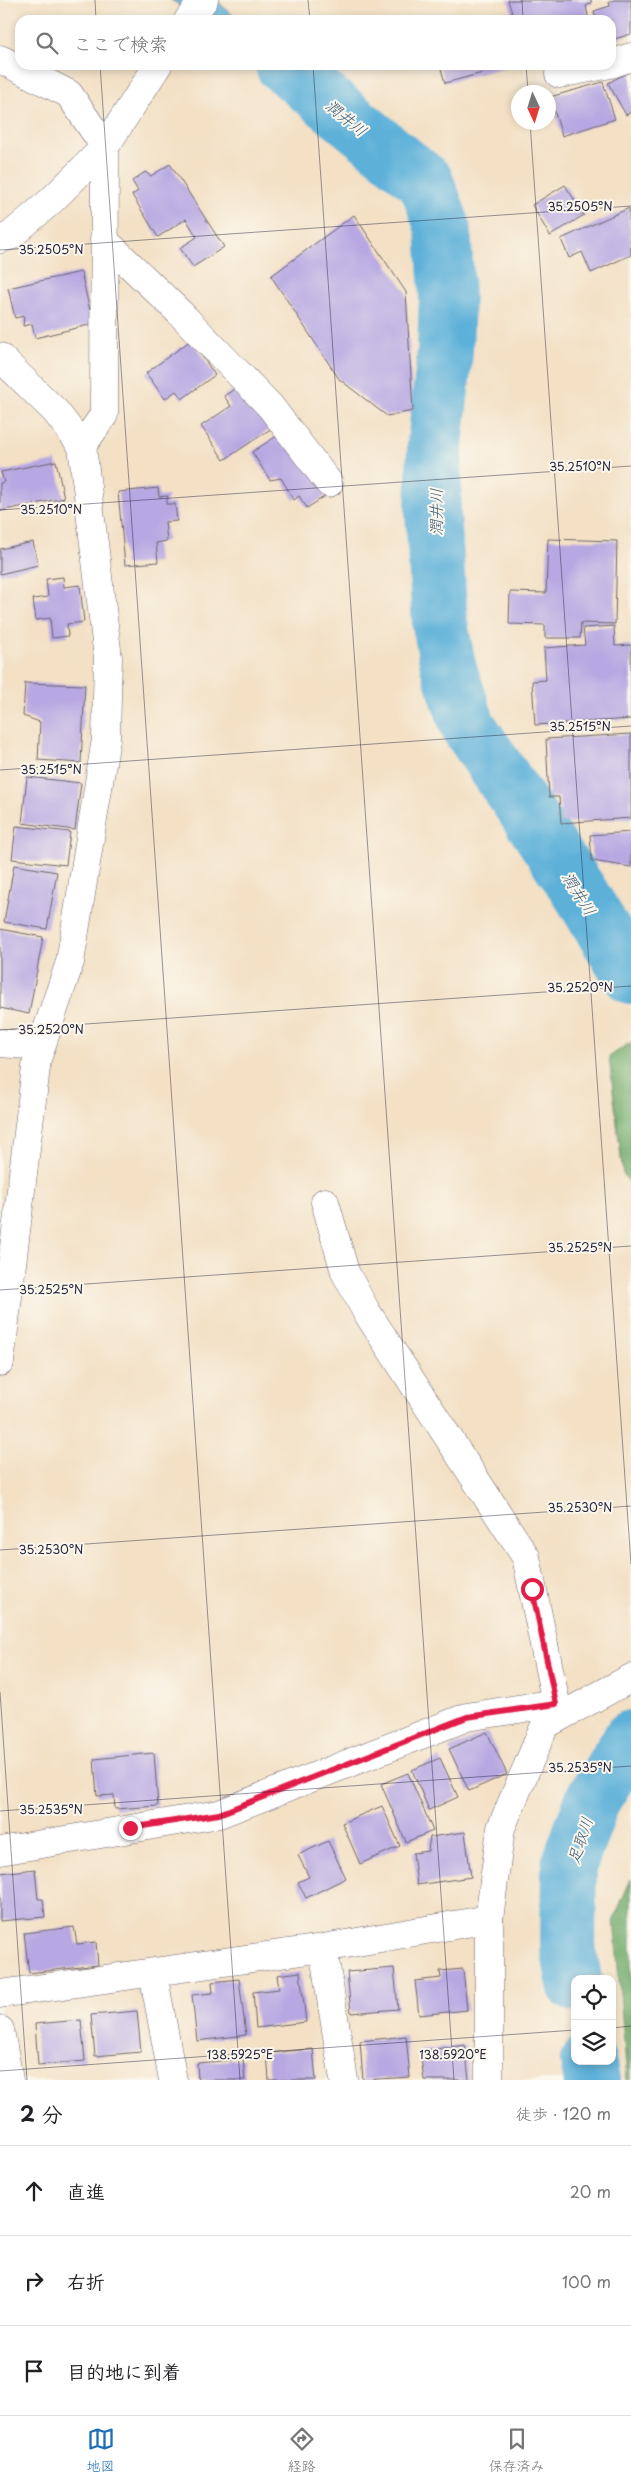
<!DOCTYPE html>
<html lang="ja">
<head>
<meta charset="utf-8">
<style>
	body { margin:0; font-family:"Playpen Sans","Klee One",sans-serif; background:#f6f6f6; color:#202124 }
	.controls { position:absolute; right:15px; bottom:15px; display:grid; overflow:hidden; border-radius:10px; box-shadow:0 2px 8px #0003 }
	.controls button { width:45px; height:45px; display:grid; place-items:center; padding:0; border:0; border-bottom:1px solid #e0e0e0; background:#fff; color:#202124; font:25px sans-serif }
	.compass { position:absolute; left:511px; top:85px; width:45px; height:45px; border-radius:50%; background:#fff; box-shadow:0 2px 8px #0003; rotate:176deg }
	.stop { position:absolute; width:15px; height:15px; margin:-11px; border:4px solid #e11d48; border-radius:50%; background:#fff }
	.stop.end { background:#e11d48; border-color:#fff; box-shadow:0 1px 5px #0008 }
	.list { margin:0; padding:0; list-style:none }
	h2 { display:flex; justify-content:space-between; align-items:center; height:65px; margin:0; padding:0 20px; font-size:21px }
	h2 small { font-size:16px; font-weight:400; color:#757577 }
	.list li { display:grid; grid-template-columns:32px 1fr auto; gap:15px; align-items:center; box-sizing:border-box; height:90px; padding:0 20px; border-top:1px solid #e0e0e0 }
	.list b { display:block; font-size:19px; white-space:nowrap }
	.list em { font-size:16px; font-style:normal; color:#757577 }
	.icon { flex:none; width:28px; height:28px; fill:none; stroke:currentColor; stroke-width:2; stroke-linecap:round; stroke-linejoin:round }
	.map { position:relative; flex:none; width:631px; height:2080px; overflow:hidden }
	.search { position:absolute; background:#fff; box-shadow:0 2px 8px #0003; left:15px; right:15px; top:15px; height:55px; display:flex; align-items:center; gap:12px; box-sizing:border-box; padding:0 18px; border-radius:15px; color:#757577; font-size:19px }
	.sheet { height:335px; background:#fff }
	nav { display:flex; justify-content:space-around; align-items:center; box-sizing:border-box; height:70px; border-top:1px solid #e0e0e0; background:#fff; font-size:14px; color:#757577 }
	nav a { display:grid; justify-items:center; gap:2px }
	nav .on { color:#1f6fb2 }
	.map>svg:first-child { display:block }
	.forest { fill:#71aa6a; stroke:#4a6652 }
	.water { fill:#5db1d9; stroke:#406a8a }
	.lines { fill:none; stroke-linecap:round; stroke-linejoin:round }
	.river { stroke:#5db1d9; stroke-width:56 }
	.building { fill:#b7a7e2 }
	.minor-casing { stroke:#6b646b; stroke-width:29 }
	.minor { stroke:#fff; stroke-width:28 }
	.route { stroke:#e11d48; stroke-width:6 }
	.ticks { fill:none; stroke:#22223b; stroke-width:1; stroke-opacity:0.45 }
	.labels { text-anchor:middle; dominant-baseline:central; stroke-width:4; stroke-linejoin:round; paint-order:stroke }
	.water-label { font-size:16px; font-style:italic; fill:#3a5b7a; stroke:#fbf7ec }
	.ticks-label { font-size:12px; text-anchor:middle; fill:#22223b; stroke:#fbf7ec; stroke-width:4; stroke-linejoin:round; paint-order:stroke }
</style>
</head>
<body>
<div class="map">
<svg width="631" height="2080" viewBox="0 0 631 2080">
	<rect width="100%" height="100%" fill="#fbf7ec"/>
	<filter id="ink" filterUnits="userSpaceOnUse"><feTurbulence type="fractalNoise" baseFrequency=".02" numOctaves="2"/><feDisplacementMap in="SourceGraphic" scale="10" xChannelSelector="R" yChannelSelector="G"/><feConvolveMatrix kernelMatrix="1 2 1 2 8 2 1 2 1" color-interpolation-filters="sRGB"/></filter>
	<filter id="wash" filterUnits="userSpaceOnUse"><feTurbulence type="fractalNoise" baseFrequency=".0096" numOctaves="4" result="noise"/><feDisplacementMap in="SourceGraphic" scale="20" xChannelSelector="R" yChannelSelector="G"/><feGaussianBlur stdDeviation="1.12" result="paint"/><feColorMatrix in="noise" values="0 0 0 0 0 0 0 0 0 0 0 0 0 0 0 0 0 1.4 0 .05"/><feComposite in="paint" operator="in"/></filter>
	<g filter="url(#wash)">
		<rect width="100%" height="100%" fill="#f3e0c5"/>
		<g class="forest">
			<path d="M 631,1042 L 631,1184 L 623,1174 L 609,1057 Z"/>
			<path d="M 631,1878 L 631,2080 L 627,2080 L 614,1919 Z"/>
		</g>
		<path class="water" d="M 171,0 L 216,0 L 238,20 L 204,20 Z"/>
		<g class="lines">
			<g class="river">
				<path d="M 283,65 L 426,182 L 443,228 L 447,295 L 445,352 L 435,444 L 433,512 L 440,624 L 448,666 L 468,726 L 578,889 L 631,976"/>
				<path d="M 575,1984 L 568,1947 L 569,1865 L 593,1799 L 631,1738"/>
				<path d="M 588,2061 L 592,2080"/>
			</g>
		</g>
		<g id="blocks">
			<g class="building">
				<path d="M 508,0 L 591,0 L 592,3 L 586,6 L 589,20 L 514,20 Z"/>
				<path d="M 614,0 L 631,0 L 631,34 L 611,40 L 611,20 L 596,20 L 594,11 L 610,6 L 609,2 Z"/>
				<path d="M 505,14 L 506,20 L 484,20 L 484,19 Z"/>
				<path d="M 440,65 L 509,65 L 509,66 L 445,83 Z"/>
				<path d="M 631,71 L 631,112 L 626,115 L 608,83 Z"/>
				<path d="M 603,82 L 615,119 L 562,136 L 550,97 Z"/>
				<path d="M 170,164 L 224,247 L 193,267 L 180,248 L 197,237 L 186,219 L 158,237 L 132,195 L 138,191 L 132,181 L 145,172 L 151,176 Z"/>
				<path d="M 565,185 L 584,215 L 550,236 L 532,205 Z"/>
				<path d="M 629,208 L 631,255 L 591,273 L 582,252 L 569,258 L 561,239 Z"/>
				<path d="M 354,215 L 406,292 L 413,411 L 387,416 L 339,379 L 271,276 Z"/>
				<path d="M 81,272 L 93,324 L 35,338 L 32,324 L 23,326 L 24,316 L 15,318 L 8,288 Z"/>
				<path d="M 191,340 L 215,375 L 182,399 L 176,391 L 165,399 L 146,373 Z"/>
				<path d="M 242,384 L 272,428 L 224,460 L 201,426 L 231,406 L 224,396 Z"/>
				<path d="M 286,430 L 327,495 L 307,508 L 299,496 L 294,500 L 281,478 L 270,480 L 252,452 Z"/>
				<path d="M 56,461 L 64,498 L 0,511 L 0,483 L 4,482 L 1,472 Z"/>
				<path d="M 158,488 L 159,497 L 168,496 L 166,504 L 175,504 L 177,521 L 165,522 L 167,541 L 156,543 L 158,562 L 125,565 L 118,492 Z"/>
				<path d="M 548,539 L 617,541 L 615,624 L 581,623 L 580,638 L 545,638 L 545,625 L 509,624 L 510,592 L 546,593 Z"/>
				<path d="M 33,542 L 38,565 L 0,574 L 0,549 Z"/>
				<path d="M 63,577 L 64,587 L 80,585 L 84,622 L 67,624 L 68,636 L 52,638 L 50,618 L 36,620 L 33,599 L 48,597 L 46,579 Z"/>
				<path d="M 614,626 L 615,646 L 631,645 L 631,719 L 535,725 L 532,681 L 546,680 L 544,648 L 585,645 L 583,628 Z"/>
				<path d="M 25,683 L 85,685 L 81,763 L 38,760 L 40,722 L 23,716 Z"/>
				<path d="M 631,734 L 631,818 L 561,823 L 559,797 L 549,797 L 546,739 Z"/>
				<path d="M 27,777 L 81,783 L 75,830 L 22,823 Z"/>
				<path d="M 16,826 L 70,832 L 66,865 L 12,859 Z"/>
				<path d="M 631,832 L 631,867 L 592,861 L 590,835 Z"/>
				<path d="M 14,865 L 57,872 L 47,929 L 4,922 Z"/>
				<path d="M 0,929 L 43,937 L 29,1014 L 0,1008 Z"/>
				<path d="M 487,1732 L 507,1774 L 469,1791 L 449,1749 Z"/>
				<path d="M 154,1753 L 158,1806 L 115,1809 L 114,1795 L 97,1796 L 94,1759 Z"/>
				<path d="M 440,1758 L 458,1797 L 429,1810 L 412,1770 Z"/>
				<path d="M 408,1773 L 433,1831 L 406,1842 L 381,1784 Z"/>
				<path d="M 382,1806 L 400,1846 L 360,1864 L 342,1823 Z"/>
				<path d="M 465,1832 L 471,1877 L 417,1885 L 413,1853 L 428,1851 L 430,1837 Z"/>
				<path d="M 328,1841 L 346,1878 L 306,1898 L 298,1882 L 309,1877 L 298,1855 Z"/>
				<path d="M 35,1869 L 38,1899 L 43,1899 L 45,1917 L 0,1921 L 0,1873 Z"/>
				<path d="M 74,1927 L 77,1944 L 96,1942 L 98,1965 L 29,1973 L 24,1933 Z"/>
				<path d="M 394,1968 L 398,2009 L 351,2013 L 347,1972 Z"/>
				<path d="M 463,1969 L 467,2010 L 419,2015 L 415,1981 L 441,1978 L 440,1971 Z"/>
				<path d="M 300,1972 L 306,2022 L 256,2028 L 253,1992 L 279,1989 L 277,1975 Z"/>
				<path d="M 239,1979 L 246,2035 L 197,2041 L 192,1995 L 213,1993 L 212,1982 Z"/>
				<path d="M 137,2011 L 141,2052 L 95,2056 L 91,2015 Z"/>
				<path d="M 81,2020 L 85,2061 L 38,2065 L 35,2024 Z"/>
				<path d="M 406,2036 L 410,2077 L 363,2080 L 360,2041 Z"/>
				<path d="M 465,2045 L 469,2080 L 424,2080 L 420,2051 Z"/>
				<path d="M 313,2049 L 316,2080 L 269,2080 L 267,2053 Z"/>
				<path d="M 243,2059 L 245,2080 L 198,2080 L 197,2063 Z"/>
			</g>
		</g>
	</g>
	<g filter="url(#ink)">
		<use href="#blocks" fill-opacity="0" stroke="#6b646b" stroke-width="1"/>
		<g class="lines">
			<g class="minor-casing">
				<g id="minor">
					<path d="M 188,20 L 204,0"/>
					<path d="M 0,59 L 69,94 L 105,147 L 104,415 L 82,446"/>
					<path d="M 611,64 L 631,57"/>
					<path d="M 559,74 L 605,65"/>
					<path d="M 0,239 L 10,236 L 51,201 L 105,147 L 158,65"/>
					<path d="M 104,240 L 179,312 L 270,406 L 329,483"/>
					<path d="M 0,357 L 56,412 L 82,446 L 108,658 L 106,739 L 70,962 L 37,1059 L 0,1362"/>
					<path d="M 0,1043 L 40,1046"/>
					<path d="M 325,1202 L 345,1272 L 366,1311 L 526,1557 L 556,1703"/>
					<path d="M 0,1851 L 219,1814 L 467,1717 L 556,1703 L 545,1725"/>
					<path d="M 323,1948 L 344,2080"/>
					<path d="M 153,1973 L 173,2080"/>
					<path d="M 0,1994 L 323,1948 L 489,1919"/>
					<path d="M 0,2030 L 9,2080"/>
					<path d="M 489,2080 L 489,1919 L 501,1828 L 545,1725 L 631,1678"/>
				</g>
			</g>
			<use href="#minor" class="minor"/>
		</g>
	</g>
	<g class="lines" filter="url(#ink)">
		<path class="route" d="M 130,1828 L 219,1814 L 467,1717 L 556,1704 L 532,1589"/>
	</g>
	<path class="ticks" d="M 95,0 L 96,20M 308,0 L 310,20M 522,0 L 523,20M 100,65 L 240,2080M 313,65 L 454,2080M 526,65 L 528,92M 530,122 L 631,1564M 0,250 L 631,206M 0,510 L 631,466M 0,770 L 631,726M 0,1030 L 631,986M 0,1290 L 631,1246M 0,1550 L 631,1506M 0,1692 L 27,2080M 0,1811 L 631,1766M 612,2028 L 631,2026M 0,2071 L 575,2030"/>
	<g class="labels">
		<g class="water-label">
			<text transform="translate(347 117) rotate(39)">潤井川</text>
			<text transform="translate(435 512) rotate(-90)">潤井川</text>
			<text transform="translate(580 893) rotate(58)">潤井川</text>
			<text transform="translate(579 1840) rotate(-72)">足取川</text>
		</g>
	</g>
	<g class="ticks-label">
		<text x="580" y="211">35.2505°N</text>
		<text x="51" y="254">35.2505°N</text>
		<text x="580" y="471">35.2510°N</text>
		<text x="51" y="514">35.2510°N</text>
		<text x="580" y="731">35.2515°N</text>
		<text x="51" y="774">35.2515°N</text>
		<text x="580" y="992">35.2520°N</text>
		<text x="51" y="1034">35.2520°N</text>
		<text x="580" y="1252">35.2525°N</text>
		<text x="51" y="1294">35.2525°N</text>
		<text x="580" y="1512">35.2530°N</text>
		<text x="51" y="1554">35.2530°N</text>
		<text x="580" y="1772">35.2535°N</text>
		<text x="51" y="1814">35.2535°N</text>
		<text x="240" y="2059">138.5925°E</text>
		<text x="453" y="2059">138.5920°E</text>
	</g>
</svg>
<div class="controls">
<button><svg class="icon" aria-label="locate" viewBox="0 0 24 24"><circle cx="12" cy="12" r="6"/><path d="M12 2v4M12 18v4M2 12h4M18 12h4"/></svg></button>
<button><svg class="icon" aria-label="layers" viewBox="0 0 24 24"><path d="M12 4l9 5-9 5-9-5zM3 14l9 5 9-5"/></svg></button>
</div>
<svg class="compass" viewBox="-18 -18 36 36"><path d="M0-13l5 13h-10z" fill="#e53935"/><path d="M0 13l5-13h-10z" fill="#757577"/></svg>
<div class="stop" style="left:532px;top:1589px"></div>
<div class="stop end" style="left:130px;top:1828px"></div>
<div class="search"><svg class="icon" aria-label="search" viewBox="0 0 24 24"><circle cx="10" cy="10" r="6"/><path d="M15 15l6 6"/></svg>ここで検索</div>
</div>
<section class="sheet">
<h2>2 分<small>徒歩 · 120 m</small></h2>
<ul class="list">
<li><svg class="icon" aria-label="ahead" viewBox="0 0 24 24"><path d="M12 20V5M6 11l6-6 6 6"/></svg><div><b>直進</b></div><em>20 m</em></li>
<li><svg class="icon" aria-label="right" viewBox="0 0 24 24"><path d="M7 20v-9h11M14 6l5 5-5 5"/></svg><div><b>右折</b></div><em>100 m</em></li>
<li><svg class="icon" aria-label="arrive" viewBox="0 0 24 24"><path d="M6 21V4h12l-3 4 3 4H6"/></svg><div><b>目的地に到着</b></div></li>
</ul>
</section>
<nav>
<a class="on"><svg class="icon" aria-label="map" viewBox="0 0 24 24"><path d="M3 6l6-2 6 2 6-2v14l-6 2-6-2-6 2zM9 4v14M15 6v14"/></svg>地図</a>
<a><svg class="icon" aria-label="directions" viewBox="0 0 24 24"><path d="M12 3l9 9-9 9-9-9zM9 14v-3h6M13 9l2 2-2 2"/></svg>経路</a>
<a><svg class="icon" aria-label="saved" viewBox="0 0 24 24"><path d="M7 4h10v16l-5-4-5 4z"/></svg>保存済み</a>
</nav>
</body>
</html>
